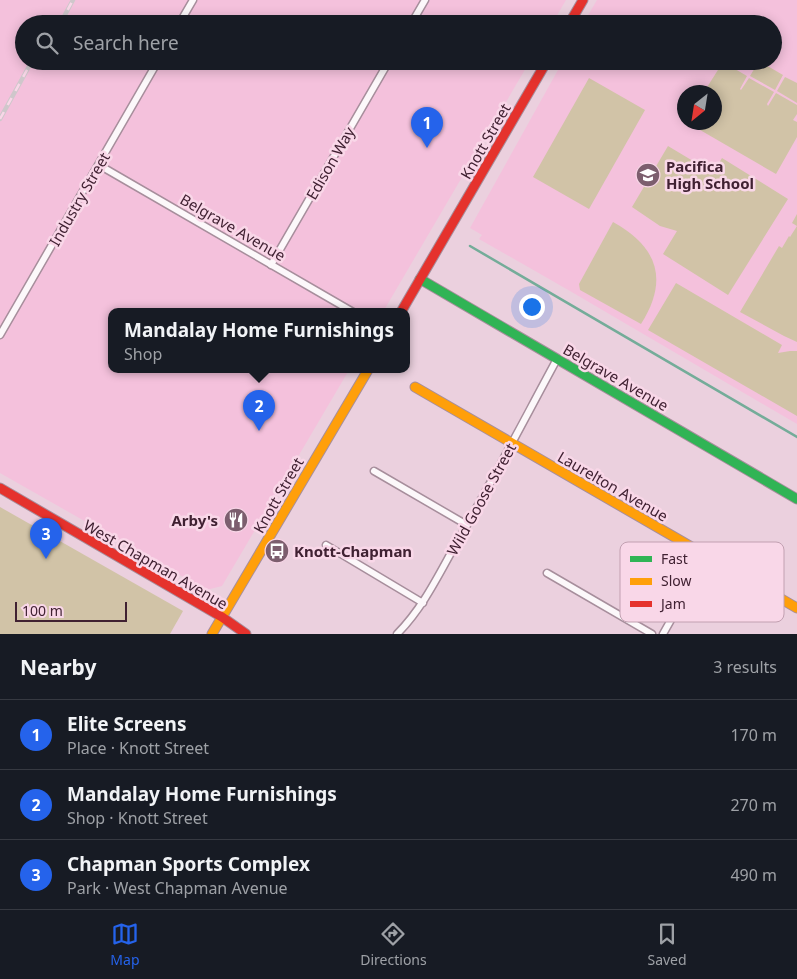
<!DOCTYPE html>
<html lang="en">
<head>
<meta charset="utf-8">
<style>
	body { margin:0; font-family:"Noto Sans",sans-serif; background:#242831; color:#f1f3f6 }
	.compass { position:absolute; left:677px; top:85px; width:45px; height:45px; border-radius:50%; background:#171b24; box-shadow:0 2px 12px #0003; rotate:210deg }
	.scale { position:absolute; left:15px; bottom:12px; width:112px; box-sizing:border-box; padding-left:5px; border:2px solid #402132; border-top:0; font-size:14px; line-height:18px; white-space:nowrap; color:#402132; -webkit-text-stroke:4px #f9d7e8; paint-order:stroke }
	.you { position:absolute; left:531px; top:306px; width:18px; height:18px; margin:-12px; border:4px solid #fff; border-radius:50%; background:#1a73e8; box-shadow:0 0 0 8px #1a73e833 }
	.badge { display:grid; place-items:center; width:32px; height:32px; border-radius:50%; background:#2563eb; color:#fff; font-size:16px; font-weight:700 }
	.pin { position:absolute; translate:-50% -41px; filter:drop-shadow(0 1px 2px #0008) }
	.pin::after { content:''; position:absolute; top:26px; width:18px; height:15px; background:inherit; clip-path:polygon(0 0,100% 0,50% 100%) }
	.popup { position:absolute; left:108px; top:308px; width:302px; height:65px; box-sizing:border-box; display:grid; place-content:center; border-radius:10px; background:#171b24; filter:drop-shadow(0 1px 4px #0005); font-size:16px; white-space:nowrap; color:#9ea1a6 }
	.popup b { font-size:19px; color:#f1f3f6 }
	.popup::after { content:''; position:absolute; left:50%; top:100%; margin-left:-10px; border:10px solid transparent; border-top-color:#171b24 }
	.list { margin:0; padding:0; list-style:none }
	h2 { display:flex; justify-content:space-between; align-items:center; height:65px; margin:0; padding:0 20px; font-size:21px }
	h2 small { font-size:16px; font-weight:400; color:#9ea1a6 }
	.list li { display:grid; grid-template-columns:32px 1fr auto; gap:15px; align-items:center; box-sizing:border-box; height:70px; padding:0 20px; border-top:1px solid #363941 }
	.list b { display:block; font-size:19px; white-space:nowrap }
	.list p { margin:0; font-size:16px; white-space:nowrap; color:#9ea1a6 }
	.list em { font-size:16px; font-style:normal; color:#9ea1a6 }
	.icon { flex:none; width:28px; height:28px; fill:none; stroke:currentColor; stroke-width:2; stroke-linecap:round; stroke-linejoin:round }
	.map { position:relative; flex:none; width:797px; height:634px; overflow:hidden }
	.search { position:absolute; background:#171b24; box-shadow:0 2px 12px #0003; left:15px; right:15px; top:15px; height:55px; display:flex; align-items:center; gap:12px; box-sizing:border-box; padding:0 18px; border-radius:28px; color:#9ea1a6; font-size:19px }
	.sheet { height:275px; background:#171b24 }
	nav { display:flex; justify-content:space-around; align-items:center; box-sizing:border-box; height:70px; border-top:1px solid #363941; background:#171b24; font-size:14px; color:#9ea1a6 }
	nav a { display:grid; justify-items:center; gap:2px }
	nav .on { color:#2563eb }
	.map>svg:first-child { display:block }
	.built { fill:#f4c1dc; fill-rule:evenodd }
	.green { fill:#d1c3a7 }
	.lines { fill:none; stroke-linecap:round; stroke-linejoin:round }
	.stream { stroke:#74ac99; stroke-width:2.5 }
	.street-casing { stroke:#a78e9c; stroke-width:9 }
	.fast-casing { stroke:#a78e9c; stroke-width:11 }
	.slow-casing { stroke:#a78e9c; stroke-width:11 }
	.jam-casing { stroke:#a78e9c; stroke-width:11 }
	.street { stroke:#fcf8fa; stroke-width:6 }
	.fast { stroke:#30b455; stroke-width:9 }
	.slow { stroke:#ff9f0a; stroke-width:9 }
	.jam { stroke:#e5322d; stroke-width:9 }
	.rail-casing { stroke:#cfc7cb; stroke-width:4.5 }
	.rail { stroke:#f9d7e8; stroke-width:2.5; stroke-dasharray:8; stroke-linecap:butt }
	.labels { text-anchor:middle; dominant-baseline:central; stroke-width:5; stroke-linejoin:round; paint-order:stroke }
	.street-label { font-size:15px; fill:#402132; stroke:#f9d7e8 }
	.poi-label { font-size:15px; font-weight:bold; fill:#402132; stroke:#f9d7e8; text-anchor:start }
	.key { fill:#f9d7e8; stroke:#c2a0b1; stroke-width:1 }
	.key-label { font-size:14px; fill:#402132 }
</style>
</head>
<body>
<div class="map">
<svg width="797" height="634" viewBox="0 0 797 634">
	<rect width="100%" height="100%" fill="#ebd0de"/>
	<g class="built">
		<path d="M 0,0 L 566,0 L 552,24 L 24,24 L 24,61 L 530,61 L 383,312 L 111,312 L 111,370 L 349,370 L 222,586 L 206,590 L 0,473 Z"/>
		<path d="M 597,0 L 797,0 L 797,424 L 570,291 L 479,239 L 482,235 L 470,228 L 563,61 L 773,61 L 773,24 L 583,24 ZM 684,92 L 714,92 L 714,122 L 684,122 Z"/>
	</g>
	<g class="green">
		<path d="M 759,61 L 783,75 L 775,90 L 750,76 Z"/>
		<path d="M 723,62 L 747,76 L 740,89 L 741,90 L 749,78 L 774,92 L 767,104 L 768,106 L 776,93 L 797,105 L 797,114 L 793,120 L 797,122 L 797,137 L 776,174 L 688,123 L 714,122 L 714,92 L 704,92 Z"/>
		<path d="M 785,77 L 797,83 L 797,103 L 777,91 Z"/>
		<path d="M 589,78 L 645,110 L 589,209 L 533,177 Z"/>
		<path d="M 668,146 L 713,173 L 722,158 L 788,199 L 728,295 L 663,254 L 677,231 L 660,226 L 632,207 Z"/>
		<path d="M 797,214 L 797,342 L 784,336 L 740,312 L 779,246 L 782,248 L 789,236 L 790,237 L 797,226 L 792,223 Z"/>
		<path d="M 613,222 C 658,247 669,280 641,324 L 580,290 L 579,284 Z"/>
		<path d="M 676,283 L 782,345 L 778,353 L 790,351 L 797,351 L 797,416 L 648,330 Z"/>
		<path d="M 0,507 L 183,611 L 170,634 L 0,634 Z"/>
	</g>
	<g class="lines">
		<path class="stream" d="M 470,246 L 797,437"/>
		<g class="street-casing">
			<g id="street">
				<path d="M 179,24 L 193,0"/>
				<path d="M 411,24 L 425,0"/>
				<path d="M 99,165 L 353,312"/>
				<path d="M 271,265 L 389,61"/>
				<path d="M 0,335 L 158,61"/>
				<path d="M 374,471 L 467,525"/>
				<path d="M 326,545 L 423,603"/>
				<path d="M 547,573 L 652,634"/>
				<path d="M 397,634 C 423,608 439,574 457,542 C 492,482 524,420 557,359"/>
				<path d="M 663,634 L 707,556"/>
			</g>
		</g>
		<g class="fast-casing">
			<path id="fast" d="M 420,279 L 797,499"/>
		</g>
		<g class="slow-casing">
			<g id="slow">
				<path d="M 415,387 L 797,608"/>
				<path d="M 212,634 L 368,370"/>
			</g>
		</g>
		<g class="jam-casing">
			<g id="jam">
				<path d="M 569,24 L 583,0"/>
				<path d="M 401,312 L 547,61"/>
				<path d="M 0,488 L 222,617 L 246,634"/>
			</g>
		</g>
		<use href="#street" class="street"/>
		<use href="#fast" class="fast"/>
		<use href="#slow" class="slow"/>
		<use href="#jam" class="jam"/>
		<g class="rail-casing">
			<g id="rail">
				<path d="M 60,24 L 73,0"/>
				<path d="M 0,119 L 32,61"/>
			</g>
		</g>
		<use href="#rail" class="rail"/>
	</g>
	<defs>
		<g id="school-disc" transform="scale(1.25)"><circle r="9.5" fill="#7c5e6e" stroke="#f9d7e8"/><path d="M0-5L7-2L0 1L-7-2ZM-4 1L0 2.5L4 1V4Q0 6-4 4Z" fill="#fff"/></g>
		<g id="restaurant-disc" transform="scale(1.25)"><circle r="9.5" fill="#7c5e6e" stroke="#f9d7e8"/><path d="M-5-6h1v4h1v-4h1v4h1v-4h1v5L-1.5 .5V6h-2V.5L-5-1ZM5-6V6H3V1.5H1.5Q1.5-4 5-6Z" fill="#fff"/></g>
		<g id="bus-disc" transform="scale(1.25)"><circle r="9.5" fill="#7c5e6e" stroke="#f9d7e8"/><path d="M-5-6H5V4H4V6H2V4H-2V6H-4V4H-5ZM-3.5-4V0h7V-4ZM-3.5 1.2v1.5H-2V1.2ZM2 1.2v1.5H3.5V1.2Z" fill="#fff"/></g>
	</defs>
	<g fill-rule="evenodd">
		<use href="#school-disc" x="648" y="175"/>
		<use href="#restaurant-disc" x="236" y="520"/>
		<use href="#bus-disc" x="277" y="551"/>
	</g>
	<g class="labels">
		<g class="street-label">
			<text transform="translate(485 141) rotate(-60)">Knott Street</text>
			<text transform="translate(330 163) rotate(-60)">Edison Way</text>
			<text transform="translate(79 199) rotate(-60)">Industry Street</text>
			<text transform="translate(233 227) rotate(30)">Belgrave Avenue</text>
			<text transform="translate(616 377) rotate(30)">Belgrave Avenue</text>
			<text transform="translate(613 486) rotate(30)">Laurelton Avenue</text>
			<text transform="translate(278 495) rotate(-60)">Knott Street</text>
			<text transform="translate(481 499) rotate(-61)">Wild Goose Street</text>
			<text transform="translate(156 564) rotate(30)">West Chapman Avenue</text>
		</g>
		<g class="poi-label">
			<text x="666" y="166">Pacifica<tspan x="666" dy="17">High School</tspan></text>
			<text x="218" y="520" text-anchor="end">Arby's</text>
			<text x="294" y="551">Knott-Chapman</text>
		</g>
	</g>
	<rect x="620" y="542" width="164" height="80" rx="8" class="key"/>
	<rect x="630" y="556" width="22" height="6" fill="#30b455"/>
	<rect x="630" y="578" width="22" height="7" fill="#ff9f0a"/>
	<rect x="630" y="601" width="22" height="6" fill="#e5322d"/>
	<g class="key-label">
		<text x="661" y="564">Fast</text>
		<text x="661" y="586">Slow</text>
		<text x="661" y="609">Jam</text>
	</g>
</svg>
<svg class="compass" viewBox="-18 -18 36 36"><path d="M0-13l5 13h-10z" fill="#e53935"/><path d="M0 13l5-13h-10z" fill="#9ea1a6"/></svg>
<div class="scale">100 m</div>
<div class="you"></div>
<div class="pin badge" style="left:427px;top:148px">1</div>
<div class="pin badge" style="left:259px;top:431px">2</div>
<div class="popup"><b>Mandalay Home Furnishings</b>Shop</div>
<div class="pin badge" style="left:46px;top:559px">3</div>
<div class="search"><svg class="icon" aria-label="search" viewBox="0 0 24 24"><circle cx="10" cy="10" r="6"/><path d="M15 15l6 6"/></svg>Search here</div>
</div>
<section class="sheet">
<h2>Nearby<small>3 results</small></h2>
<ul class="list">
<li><span class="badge">1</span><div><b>Elite Screens</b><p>Place · Knott Street</p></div><em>170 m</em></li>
<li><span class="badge">2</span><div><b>Mandalay Home Furnishings</b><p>Shop · Knott Street</p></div><em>270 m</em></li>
<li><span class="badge">3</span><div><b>Chapman Sports Complex</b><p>Park · West Chapman Avenue</p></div><em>490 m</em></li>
</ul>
</section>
<nav>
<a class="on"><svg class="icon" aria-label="map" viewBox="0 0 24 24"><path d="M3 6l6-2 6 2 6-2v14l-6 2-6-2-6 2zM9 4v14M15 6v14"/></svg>Map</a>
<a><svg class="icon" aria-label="directions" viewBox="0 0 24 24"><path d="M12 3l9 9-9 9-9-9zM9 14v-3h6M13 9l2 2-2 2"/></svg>Directions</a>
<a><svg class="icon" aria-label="saved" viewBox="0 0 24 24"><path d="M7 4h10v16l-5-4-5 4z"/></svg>Saved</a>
</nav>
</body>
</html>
